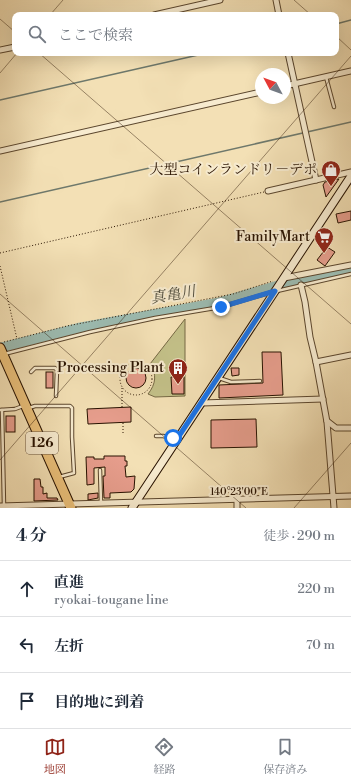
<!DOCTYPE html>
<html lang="ja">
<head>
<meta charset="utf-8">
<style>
	body { margin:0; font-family:"Libre Bodoni","Noto Serif JP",serif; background:#f6f6f7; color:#1f2937 }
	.compass { position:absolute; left:255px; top:68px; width:36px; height:36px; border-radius:50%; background:#fff; box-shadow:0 4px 16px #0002; rotate:311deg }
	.stop { position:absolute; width:12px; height:12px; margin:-9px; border:3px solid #1a73e8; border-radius:50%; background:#fff }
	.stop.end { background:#1a73e8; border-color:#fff; box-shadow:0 1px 4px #0008 }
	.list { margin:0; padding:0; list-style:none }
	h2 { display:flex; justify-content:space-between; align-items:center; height:52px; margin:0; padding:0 16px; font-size:17px }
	h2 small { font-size:13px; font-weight:400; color:#747a83 }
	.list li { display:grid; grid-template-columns:26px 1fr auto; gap:12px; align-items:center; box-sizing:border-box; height:56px; padding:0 16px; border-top:1px solid #e0e1e3 }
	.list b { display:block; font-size:15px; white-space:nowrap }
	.list p { margin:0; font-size:13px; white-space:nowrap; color:#747a83 }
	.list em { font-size:13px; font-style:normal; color:#747a83 }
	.icon { flex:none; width:22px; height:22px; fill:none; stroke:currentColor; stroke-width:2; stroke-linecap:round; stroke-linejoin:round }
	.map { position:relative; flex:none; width:351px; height:508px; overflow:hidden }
	.search { position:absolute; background:#fff; box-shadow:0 4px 16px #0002; left:12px; right:12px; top:12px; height:44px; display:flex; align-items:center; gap:10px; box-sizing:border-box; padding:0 14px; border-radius:8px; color:#747a83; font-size:15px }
	.sheet { height:220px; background:#fff }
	nav { display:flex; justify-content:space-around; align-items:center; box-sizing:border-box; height:56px; border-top:1px solid #e0e1e3; background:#fff; font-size:11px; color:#747a83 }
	nav a { display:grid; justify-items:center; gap:2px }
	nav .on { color:#8f2418 }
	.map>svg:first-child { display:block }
	.green { fill:#c3c088; stroke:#766944 }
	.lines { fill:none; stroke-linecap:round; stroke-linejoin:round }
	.stream { stroke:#6e786b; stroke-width:1.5 }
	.river { stroke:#9cbcb2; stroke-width:10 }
	.building { fill:#e69d8c; stroke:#281200 }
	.lane-casing { stroke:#5b462d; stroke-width:4.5 }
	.street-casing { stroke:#5b462d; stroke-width:7 }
	.secondary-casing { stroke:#281200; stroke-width:9 }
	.highway-casing { stroke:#281200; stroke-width:11 }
	.path { stroke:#281200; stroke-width:1; stroke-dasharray:1 2; stroke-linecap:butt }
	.lane { stroke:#f7ebcf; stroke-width:2.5 }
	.street { stroke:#f7ebcf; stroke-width:5 }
	.secondary { stroke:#f7ebcf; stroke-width:7 }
	.highway { stroke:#eac07a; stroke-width:9 }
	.route { stroke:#1a73e8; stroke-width:5 }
	.ticks { fill:none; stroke:#281200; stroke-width:1; stroke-opacity:0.45 }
	.labels { text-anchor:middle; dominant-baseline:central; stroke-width:4; stroke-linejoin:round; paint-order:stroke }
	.shield { fill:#f7ebcf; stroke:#66533e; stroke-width:1 }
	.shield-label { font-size:13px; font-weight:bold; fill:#281200 }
	.poi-label { font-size:14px; fill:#281200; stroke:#f7ebcf; text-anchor:end }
	.water-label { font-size:15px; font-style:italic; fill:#514e3e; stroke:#f7ebcf }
	.ticks-label { font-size:10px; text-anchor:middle; fill:#281200; stroke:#f7ebcf; stroke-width:4; stroke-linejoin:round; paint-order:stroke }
</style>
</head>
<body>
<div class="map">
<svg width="351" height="508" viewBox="0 0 351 508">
	<rect width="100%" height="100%" fill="#f3e0b5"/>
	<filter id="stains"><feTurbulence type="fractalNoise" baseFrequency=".005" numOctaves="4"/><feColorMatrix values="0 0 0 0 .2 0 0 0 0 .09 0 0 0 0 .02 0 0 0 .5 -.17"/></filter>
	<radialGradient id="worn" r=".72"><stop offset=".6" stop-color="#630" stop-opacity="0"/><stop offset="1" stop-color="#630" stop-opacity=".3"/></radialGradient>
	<path class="green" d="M 185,319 L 185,396 L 155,397 L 148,394 C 156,384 157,374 150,364 Z"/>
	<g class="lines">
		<g class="stream">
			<path d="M 336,24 L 351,20"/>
			<path d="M 0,100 L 207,53"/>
			<path d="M 0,202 L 351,122"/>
		</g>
		<path class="river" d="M 0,348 L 78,328 L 217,303 L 297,280 L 351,270"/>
	</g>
	<g class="building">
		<path d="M 339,179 L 326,197 L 323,185 L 325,182 Z"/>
		<path d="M 351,211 L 351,220 L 338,223 L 336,214 Z"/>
		<path d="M 327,247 L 335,252 L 325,266 L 317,260 Z"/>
		<path d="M 262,352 L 281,352 L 283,395 L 219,398 L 219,385 L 263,383 Z"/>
		<circle cx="136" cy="378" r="10"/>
		<path d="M 231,368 L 239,368 L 239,375 L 232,376 Z"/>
		<rect x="46" y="372" width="7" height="16"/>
		<path d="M 171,377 L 184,377 L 184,394 L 172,394 Z"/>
		<path d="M 131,407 L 131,422 L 88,424 L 87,409 Z"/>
		<rect x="6" y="416" width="9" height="16"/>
		<path d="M 256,419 L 257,447 L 211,448 L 211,420 Z"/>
		<path d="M 104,456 L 125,456 L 125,461 L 127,461 L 127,466 L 125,466 L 126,477 L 135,476 L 134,489 L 131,492 L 110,493 L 110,498 L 104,498 L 103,476 L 105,476 L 105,467 L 94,468 L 94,484 L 87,485 L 86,457 L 94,457 L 94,459 L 104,459 Z"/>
		<path d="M 34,479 L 40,479 L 41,487 L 43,487 L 43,494 L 47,493 L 47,498 L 57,498 L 58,500 L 34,501 Z"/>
		<path d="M 98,493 L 98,498 L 88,500 L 88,494 Z"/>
	</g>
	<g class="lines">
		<g class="lane-casing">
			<g id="lane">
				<path d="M 326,77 L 334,107"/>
				<path d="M 277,291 L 351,274"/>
				<path d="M 4,354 L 90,332 L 155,318 L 221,307 L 272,292"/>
				<path d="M 31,372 L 35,368 L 55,368 L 57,370 L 56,396"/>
				<path d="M 219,378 L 231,382 L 260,381"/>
				<path d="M 29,408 L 35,406 L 70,406 L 72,408 L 72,437 L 74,473 L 59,477"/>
				<path d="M 0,410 L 15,409 L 23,406"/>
				<path d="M 2,410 L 4,506"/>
				<path d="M 156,436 L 163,436 L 177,439"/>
				<path d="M 100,470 L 101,503"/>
			</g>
		</g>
		<g class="street-casing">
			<g id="street">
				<path d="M 276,0 L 279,15"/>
				<path d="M 154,15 L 220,0"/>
				<path d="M 0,50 L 15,47"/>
				<path d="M 288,53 L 316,180"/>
				<path d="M 285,86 L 351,71"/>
				<path d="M 0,151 L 261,92"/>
				<path d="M 268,191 L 351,172"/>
				<path d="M 284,278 L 351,265"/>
				<path d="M 301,285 L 305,302 L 310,337 L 316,362 L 327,422 L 334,508"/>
				<path d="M 316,362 L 351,355"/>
				<path d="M 202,403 L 323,399"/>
				<path d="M 327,421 L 336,428 L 351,428"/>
				<path d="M 237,500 L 237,508"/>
				<path d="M 0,506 L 351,496"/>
			</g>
		</g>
		<g class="secondary-casing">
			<path id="secondary" d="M 132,508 L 351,176"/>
		</g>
		<g class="highway-casing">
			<path id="highway" d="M 0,348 L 71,508"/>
		</g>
		<g class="path">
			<path d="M 0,253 L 264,192"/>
			<path d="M 0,266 L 17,339"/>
			<path d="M 4,342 L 67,326 L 233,294 L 273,281"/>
			<circle cx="136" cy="379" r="16"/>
			<path d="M 122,388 L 122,407"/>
			<path d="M 123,423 L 123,435"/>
		</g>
		<use href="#lane" class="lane"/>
		<use href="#street" class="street"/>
		<use href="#secondary" class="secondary"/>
		<use href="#highway" class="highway"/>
	</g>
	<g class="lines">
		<path class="route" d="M 173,438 L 177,439 L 275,291 L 221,307"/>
	</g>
	<path class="ticks" d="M 294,0 L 311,15M 50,15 L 63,0M 0,19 L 15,32M 336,36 L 351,50M 39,53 L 351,324M 0,73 L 17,53M 0,294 L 246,508M 0,460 L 351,56M 294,508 L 351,443"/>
	<defs>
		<g id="shop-pin" transform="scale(1)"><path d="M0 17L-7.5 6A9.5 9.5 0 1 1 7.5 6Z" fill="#8f2418" stroke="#f7ebcf"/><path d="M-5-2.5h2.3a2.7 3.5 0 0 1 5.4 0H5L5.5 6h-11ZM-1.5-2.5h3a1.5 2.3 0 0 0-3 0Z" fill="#fff"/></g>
		<g id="supermarket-pin" transform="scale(1)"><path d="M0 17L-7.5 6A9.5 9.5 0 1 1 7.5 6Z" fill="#8f2418" stroke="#f7ebcf"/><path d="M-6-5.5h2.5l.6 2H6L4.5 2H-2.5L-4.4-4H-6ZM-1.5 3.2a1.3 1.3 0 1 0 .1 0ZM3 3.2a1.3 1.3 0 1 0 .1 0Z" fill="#fff"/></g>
		<g id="building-pin" transform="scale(1)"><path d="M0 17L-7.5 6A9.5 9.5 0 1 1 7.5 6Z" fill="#8f2418" stroke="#f7ebcf"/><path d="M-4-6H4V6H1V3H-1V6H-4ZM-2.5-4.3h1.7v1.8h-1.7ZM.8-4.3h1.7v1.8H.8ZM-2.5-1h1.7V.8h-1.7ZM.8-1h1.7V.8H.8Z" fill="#fff"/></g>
	</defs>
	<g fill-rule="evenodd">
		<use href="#shop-pin" x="331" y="170"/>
		<use href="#supermarket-pin" x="324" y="237"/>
		<use href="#building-pin" x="178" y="368"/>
	</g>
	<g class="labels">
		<rect class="shield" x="26" y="432" width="32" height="22" rx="3"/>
		<g class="shield-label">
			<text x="42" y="443">126</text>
		</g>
		<g class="poi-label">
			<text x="317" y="170">大型コインランドリ－デポ</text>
			<text x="310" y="237">FamilyMart</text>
			<text x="164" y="368">Processing Plant</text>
		</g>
		<g class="water-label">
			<text transform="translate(173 295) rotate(-10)">真亀川</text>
		</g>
	</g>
	<g class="ticks-label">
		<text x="239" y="495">140°23'00"E</text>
	</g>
	<rect width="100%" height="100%" filter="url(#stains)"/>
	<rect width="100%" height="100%" fill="url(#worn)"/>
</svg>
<svg class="compass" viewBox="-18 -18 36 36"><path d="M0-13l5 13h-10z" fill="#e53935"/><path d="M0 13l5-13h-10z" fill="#747a83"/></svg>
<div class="stop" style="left:173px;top:438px"></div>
<div class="stop end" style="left:221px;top:307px"></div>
<div class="search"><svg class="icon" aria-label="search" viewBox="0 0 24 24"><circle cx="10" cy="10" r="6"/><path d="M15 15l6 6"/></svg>ここで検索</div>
</div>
<section class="sheet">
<h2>4 分<small>徒歩 · 290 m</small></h2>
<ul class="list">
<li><svg class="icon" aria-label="ahead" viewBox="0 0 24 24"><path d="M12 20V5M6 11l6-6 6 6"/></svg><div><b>直進</b><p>ryokai-tougane line</p></div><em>220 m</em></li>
<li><svg class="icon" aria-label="left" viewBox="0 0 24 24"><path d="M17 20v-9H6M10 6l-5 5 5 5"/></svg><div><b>左折</b></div><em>70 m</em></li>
<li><svg class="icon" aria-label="arrive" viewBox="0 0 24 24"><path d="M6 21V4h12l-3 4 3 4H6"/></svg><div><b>目的地に到着</b></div></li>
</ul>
</section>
<nav>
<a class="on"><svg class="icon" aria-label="map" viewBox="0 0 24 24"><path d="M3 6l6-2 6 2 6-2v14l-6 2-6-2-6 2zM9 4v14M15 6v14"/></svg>地図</a>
<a><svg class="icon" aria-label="directions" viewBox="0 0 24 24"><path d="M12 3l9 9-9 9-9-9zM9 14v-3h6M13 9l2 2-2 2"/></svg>経路</a>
<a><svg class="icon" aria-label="saved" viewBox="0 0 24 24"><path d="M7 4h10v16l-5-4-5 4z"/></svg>保存済み</a>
</nav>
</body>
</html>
